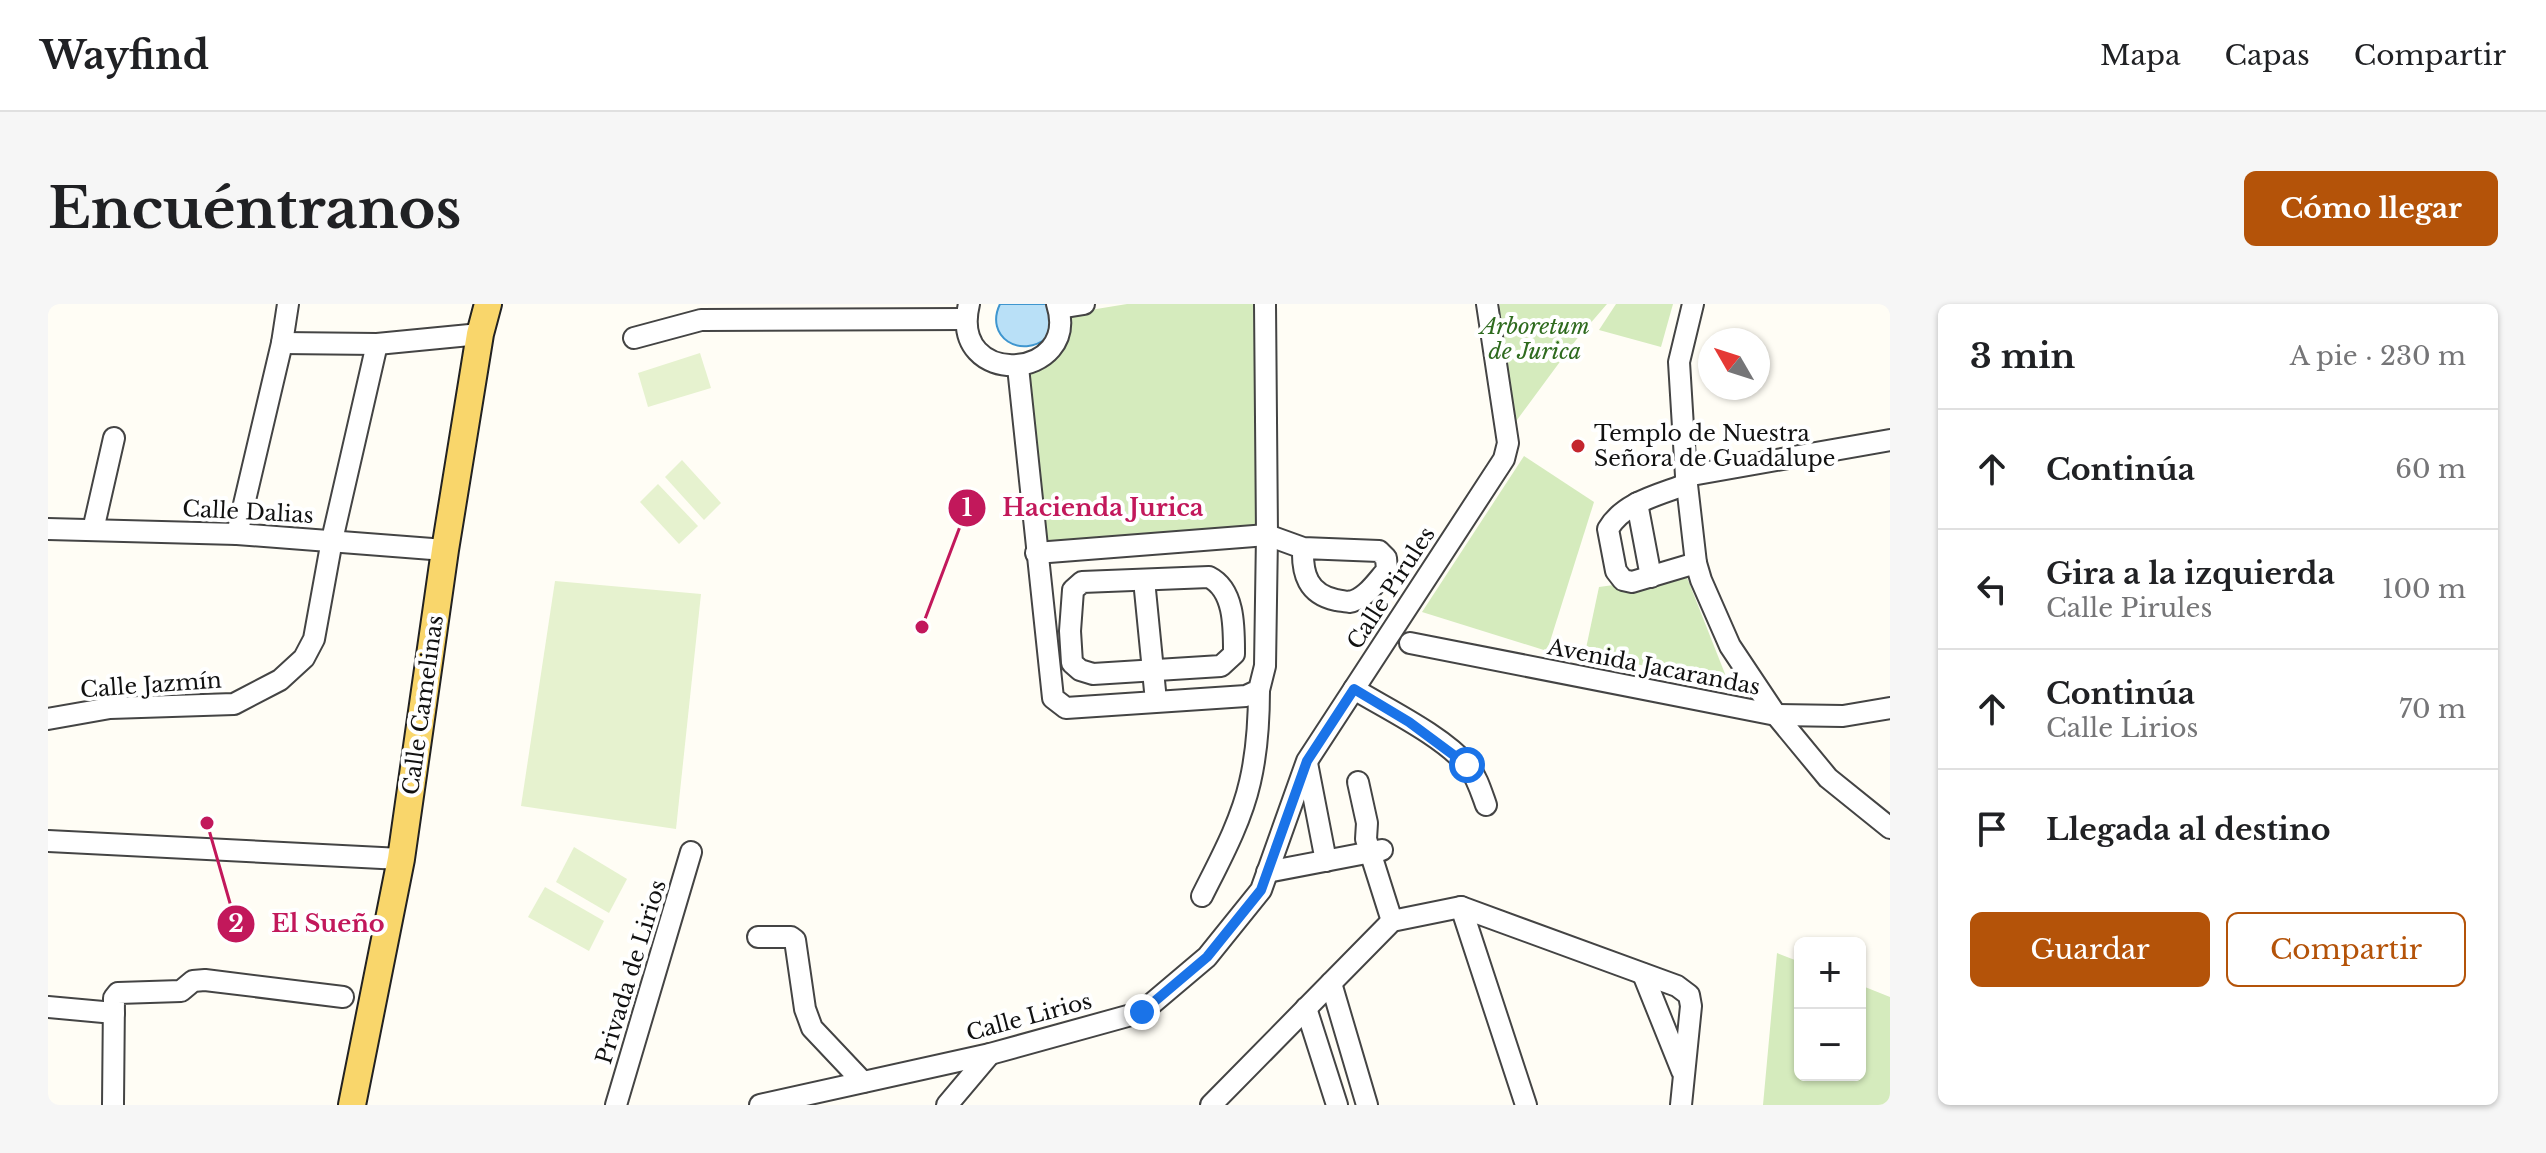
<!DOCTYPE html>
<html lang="es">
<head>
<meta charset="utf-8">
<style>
	body { margin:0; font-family:"Libre Baskerville",serif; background:#f6f6f6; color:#202124 }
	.controls { position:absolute; right:24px; bottom:24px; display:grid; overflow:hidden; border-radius:12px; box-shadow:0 2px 6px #0004 }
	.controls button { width:72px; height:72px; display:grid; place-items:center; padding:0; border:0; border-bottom:2px solid #e0e0e0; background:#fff; color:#202124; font:40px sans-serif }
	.compass { position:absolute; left:1650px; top:24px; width:72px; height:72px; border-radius:50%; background:#fff; box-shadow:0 2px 6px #0004; rotate:309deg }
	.stop { position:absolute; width:24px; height:24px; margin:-18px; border:6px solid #1a73e8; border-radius:50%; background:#fff }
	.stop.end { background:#1a73e8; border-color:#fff; box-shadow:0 2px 8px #0008 }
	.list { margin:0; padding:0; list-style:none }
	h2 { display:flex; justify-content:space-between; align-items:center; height:104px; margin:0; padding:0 32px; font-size:34px }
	h2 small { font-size:26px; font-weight:400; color:#757577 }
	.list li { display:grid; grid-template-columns:52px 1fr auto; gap:24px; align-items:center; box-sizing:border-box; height:120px; padding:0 32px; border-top:2px solid #e0e0e0 }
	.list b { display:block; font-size:30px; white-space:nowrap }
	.list p { margin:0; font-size:26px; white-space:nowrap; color:#757577 }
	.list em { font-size:26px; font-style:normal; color:#757577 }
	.actions { display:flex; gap:16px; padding:24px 32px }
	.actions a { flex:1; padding:18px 0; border:2px solid #b45309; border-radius:12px; text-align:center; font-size:28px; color:#b45309 }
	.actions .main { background:#b45309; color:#fff }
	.icon { flex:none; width:44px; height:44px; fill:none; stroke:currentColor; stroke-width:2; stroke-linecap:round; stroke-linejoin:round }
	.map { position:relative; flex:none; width:1842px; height:801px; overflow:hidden; border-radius:12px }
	header { display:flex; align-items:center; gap:48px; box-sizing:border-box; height:112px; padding:0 40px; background:#fff; border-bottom:2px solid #e0e0e0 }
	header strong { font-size:38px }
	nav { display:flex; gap:44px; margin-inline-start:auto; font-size:28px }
	.intro { display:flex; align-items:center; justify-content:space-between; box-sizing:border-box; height:192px; padding:0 48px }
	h1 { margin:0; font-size:56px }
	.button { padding:20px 36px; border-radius:12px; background:#b45309; color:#fff; font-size:28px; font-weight:700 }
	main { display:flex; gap:48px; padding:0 48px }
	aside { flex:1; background:#fff; border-radius:12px; box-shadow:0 2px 6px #0004 }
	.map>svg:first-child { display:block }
	.green { fill:#d5ebbd }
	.pitch { fill:#e6f2cf }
	.water { fill:#b9e0f7; stroke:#3f96cf; stroke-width:2 }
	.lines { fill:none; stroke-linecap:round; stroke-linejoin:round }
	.minor-casing { stroke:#444; stroke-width:24 }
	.major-casing { stroke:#222; stroke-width:30 }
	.minor { stroke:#fff; stroke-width:20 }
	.major { stroke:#f9d66b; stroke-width:26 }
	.route { stroke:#1a73e8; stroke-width:10 }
	.poi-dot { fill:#c4262e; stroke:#fff; stroke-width:3 }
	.labels { text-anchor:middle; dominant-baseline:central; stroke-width:8; stroke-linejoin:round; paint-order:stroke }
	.park-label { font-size:22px; font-style:italic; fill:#2f6b1f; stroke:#fff }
	.poi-label { font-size:22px; fill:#111; stroke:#fff; text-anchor:start }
	.street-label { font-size:22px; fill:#111; stroke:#fff }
	.leader { fill:none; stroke:#c2185b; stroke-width:3 }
	.callout-dot { fill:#c2185b; stroke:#fff; stroke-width:3 }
	.mark-label { font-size:24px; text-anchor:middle; font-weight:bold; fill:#fff }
	.callout-label { font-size:24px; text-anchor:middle; font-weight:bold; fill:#c2185b; stroke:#fff; stroke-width:8; stroke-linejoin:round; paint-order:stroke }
</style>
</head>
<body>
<header>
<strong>Wayfind</strong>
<nav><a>Mapa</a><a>Capas</a><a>Compartir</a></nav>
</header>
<div class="intro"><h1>Encuéntranos</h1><a class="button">Cómo llegar</a></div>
<main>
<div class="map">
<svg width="1842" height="801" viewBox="0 0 1842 801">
	<rect width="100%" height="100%" fill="#fffdf5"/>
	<g class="green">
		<path d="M 1079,0 L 1210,0 L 1212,225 L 994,242 L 978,69 L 1014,41 L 1024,9 Z"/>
		<path d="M 1452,0 L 1559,0 L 1528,36 L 1466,120 L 1450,10 Z"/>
		<path d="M 1568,0 L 1625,0 L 1613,43 L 1551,26 Z"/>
		<path d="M 1476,152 L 1546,198 L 1499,347 L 1374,308 Z"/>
		<path d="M 1638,271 L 1681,380 L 1537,349 L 1551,283 Z"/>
		<path d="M 1729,649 L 1752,658 L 1752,771 L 1812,771 L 1812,681 L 1842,693 L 1842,801 L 1715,801 Z"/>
	</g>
	<g class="pitch">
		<path d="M 652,49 L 663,84 L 600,103 L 590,69 Z"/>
		<path d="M 634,156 L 673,199 L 656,216 L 617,173 Z"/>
		<path d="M 610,180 L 650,222 L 631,240 L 592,198 Z"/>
		<path d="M 507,277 L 653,290 L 628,525 L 473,502 Z"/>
		<path d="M 526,543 L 579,575 L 561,609 L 508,578 Z"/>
		<path d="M 497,583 L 556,617 L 541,647 L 480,613 Z"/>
	</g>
	<path class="water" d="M 952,0 L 1003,0 L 1006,5 L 1000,33 C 973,56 936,33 952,0 Z"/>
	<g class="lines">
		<g class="minor-casing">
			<g id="minor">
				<path d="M 921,0 C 900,86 1034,77 1009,0"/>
				<path d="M 1645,0 L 1631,58 L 1638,172 L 1648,259 L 1653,276 L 1682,342 L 1728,411 L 1780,474 L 1842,524"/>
				<path d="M 1011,4 L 1036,0"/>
				<path d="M 586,34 L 653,16 L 918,15"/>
				<path d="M 234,39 L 329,40 L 432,30"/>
				<path d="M 970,63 L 1005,394 L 1018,404 L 1198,392 L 1211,386 L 1217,362 L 1219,231 L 1217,0"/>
				<path d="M 1638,172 L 1842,136"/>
				<path d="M 1639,180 C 1611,191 1576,198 1560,225 L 1568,267 L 1575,276 L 1584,278 L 1648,259"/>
				<path d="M 1589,199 L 1603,273"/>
				<path d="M 0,225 L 189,230 L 397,246"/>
				<path d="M 45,226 L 66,134"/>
				<path d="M 189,230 L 234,39 L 240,0"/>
				<path d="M 988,249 L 1219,231 L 1255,244 L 1331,247 L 1338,254 L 1339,266 C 1329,277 1317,296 1301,298 C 1300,298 1289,296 1288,296 C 1260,290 1254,270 1255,244"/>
				<path d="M 1161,273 C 1187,286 1186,324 1186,350 L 1173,362 L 1045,370 L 1032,366 L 1024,359 L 1022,327 L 1025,286 L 1034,278 Z"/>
				<path d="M 1096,276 L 1108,397"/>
				<path d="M 1362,339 L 1728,411 L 1795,412 L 1842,404"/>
				<path d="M 1306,385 C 1339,405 1395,432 1420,462 C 1429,473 1433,487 1438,501"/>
				<path d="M 0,415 L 62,404 L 186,400 L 232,376 L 256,354 L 266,335 L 284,236 L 329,40"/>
				<path d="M 1259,459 L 1278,557"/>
				<path d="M 1310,478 L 1319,519 L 1318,535 L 1344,617"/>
				<path d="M 0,537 L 353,555"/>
				<path d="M 1219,568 L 1334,546"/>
				<path d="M 1154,592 C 1172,556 1193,518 1202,478 C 1209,448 1211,417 1211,386"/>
				<path d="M 1413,603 L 1478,801"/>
				<path d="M 710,633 L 743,633 L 747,636 L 757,705 L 764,724 L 815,778"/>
				<path d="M 1595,670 L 1634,767"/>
				<path d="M 1283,679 L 1319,801"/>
				<path d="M 0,703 L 66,709"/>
				<path d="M 1258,704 L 1289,801"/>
				<path d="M 65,801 L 66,694 L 70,689 L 133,687 L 145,677 L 157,676 L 295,693"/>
				<path d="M 568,801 L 643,548"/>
				<path d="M 712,801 L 942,750 L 1094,708 L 1159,653 L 1213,586 L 1259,457 L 1456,155 L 1460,139 L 1439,0"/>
				<path d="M 899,801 L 942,750"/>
				<path d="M 1163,801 L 1344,617 L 1413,603 L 1629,682 L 1641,691 L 1643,702 L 1633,801"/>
			</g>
		</g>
		<g class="major-casing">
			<path id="major" d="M 304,801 L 353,555 L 397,246 L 432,30 L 440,0"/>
		</g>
		<use href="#minor" class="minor"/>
		<use href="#major" class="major"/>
	</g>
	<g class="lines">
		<path class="route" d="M 1094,708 L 1159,653 L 1213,586 L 1259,457 L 1306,385 L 1361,418 L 1419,461"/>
	</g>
	<circle class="poi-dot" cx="1530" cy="142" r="8"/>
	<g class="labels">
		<g class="park-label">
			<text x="1487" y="22">Arboretum<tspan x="1487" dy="25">de Jurica</tspan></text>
		</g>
		<g class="poi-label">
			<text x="1546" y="129">Templo de Nuestra<tspan x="1546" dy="25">Señora de Guadalupe</tspan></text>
		</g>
		<g class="street-label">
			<text transform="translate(200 208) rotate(3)">Calle Dalias</text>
			<text transform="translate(1343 284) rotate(-57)">Calle Pirules</text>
			<text transform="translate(1606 363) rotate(11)">Avenida Jacarandas</text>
			<text transform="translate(103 381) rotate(-4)">Calle Jazmín</text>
			<text transform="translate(375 401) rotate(-82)">Calle Camelinas</text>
			<text transform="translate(583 668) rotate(-73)">Privada de Lirios</text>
			<text transform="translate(981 713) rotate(-15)">Calle Lirios</text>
		</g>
	</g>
	<path class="leader" d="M874 323L919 204M159 519L188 620"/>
	<g class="callout-dot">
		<circle cx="874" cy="323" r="8"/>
		<circle cx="159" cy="519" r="8"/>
		<circle cx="919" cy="204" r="20"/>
		<circle cx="188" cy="620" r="20"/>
	</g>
	<g class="mark-label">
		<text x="919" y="212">1</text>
		<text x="188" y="628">2</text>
	</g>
	<g class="callout-label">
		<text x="1055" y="212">Hacienda Jurica</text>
		<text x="280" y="628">El Sueño</text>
	</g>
</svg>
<div class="controls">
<button>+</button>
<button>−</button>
</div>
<svg class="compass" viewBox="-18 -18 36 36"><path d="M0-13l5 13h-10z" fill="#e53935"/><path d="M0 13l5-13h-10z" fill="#757577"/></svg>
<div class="stop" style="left:1419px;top:461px"></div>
<div class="stop end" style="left:1094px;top:708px"></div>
</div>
<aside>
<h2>3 min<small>A pie · 230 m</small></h2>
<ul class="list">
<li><svg class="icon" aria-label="ahead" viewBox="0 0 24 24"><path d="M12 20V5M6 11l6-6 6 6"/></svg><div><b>Continúa</b></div><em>60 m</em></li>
<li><svg class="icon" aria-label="left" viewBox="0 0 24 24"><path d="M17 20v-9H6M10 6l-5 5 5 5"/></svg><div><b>Gira a la izquierda</b><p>Calle Pirules</p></div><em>100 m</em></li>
<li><svg class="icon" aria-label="ahead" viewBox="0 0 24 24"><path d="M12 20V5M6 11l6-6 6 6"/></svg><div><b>Continúa</b><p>Calle Lirios</p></div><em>70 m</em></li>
<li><svg class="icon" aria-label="arrive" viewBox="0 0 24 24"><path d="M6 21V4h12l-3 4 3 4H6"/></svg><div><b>Llegada al destino</b></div></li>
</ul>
<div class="actions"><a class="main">Guardar</a><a>Compartir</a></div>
</aside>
</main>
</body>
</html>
